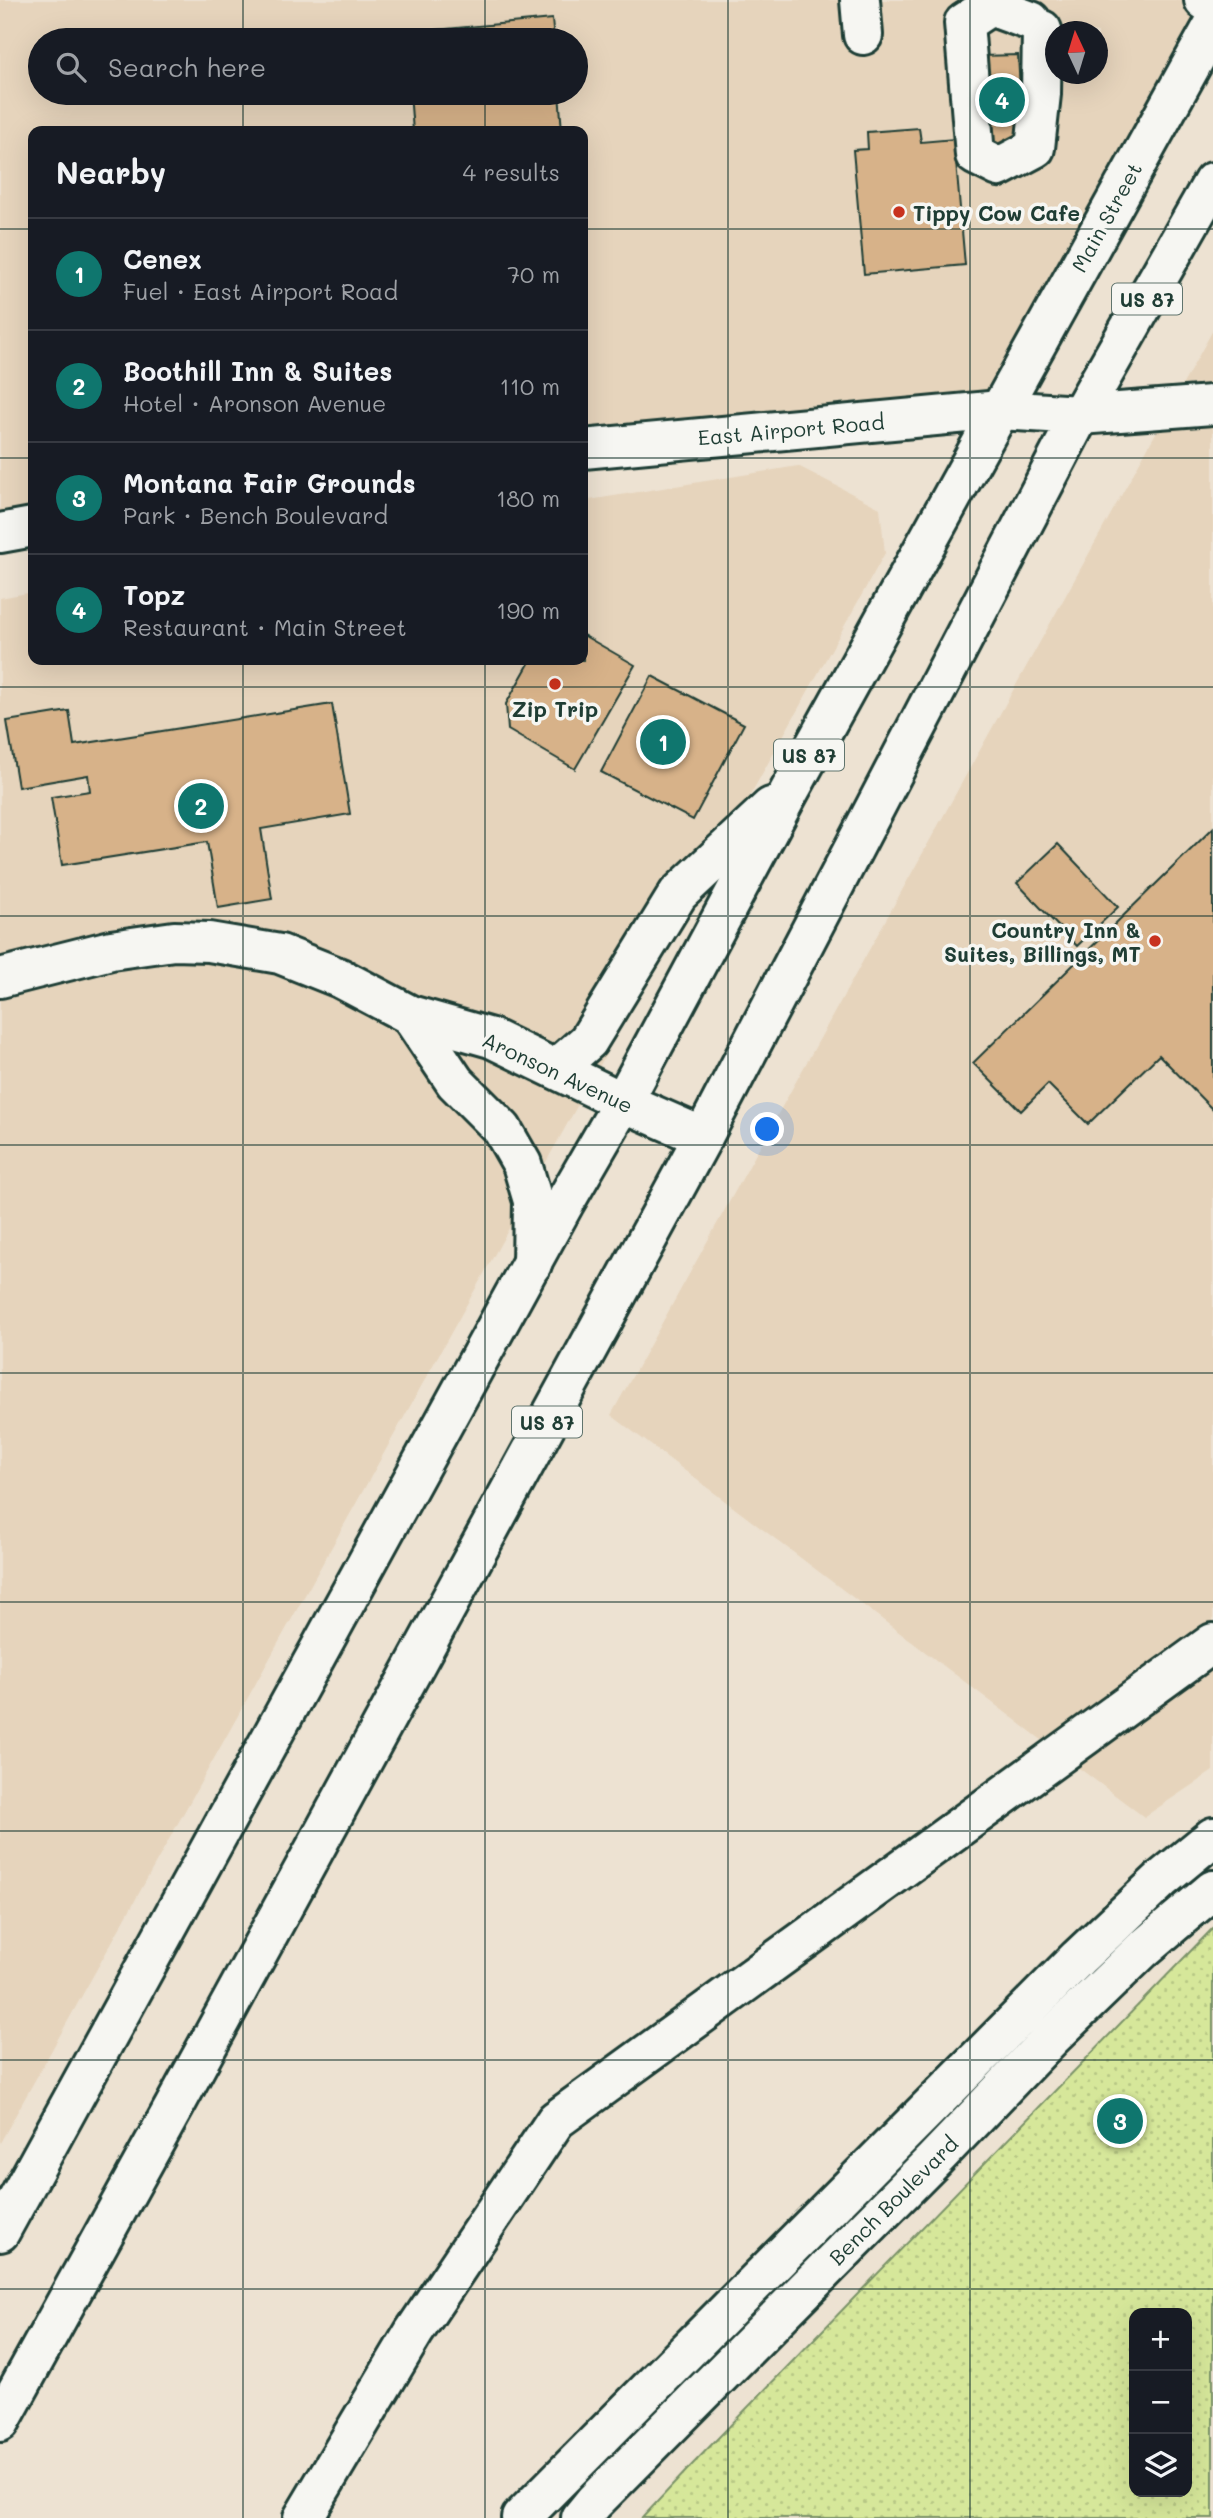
<!DOCTYPE html>
<html lang="en">
<head>
<meta charset="utf-8">
<style>
	body { margin:0; font-family:Mali,sans-serif; background:#242831; color:#f1f3f6 }
	.controls { position:absolute; right:21px; bottom:21px; display:grid; overflow:hidden; border-radius:14px; box-shadow:0 7px 28px #0002 }
	.controls button { width:63px; height:63px; display:grid; place-items:center; padding:0; border:0; border-bottom:2px solid #363941; background:#171b24; color:#f1f3f6; font:35px sans-serif }
	.compass { position:absolute; left:1045px; top:21px; width:63px; height:63px; border-radius:50%; background:#171b24; box-shadow:0 7px 28px #0002; rotate:356deg }
	.you { position:absolute; left:768px; top:1130px; width:24px; height:24px; margin:-18px; border:5px solid #fff; border-radius:50%; background:#1a73e8; box-shadow:0 0 0 10px #1a73e833 }
	.badge { display:grid; place-items:center; width:46px; height:46px; border-radius:50%; background:#0f766e; color:#fff; font-size:23px; font-weight:700 }
	.pin { position:absolute; translate:-50% -50%; border:4px solid #fff; box-shadow:0 2px 7px #0006 }
	.list { margin:0; padding:0; list-style:none }
	h2 { display:flex; justify-content:space-between; align-items:center; height:91px; margin:0; padding:0 28px; font-size:30px }
	h2 small { font-size:23px; font-weight:400; color:#9ea1a6 }
	.list li { display:grid; grid-template-columns:46px 1fr auto; gap:21px; align-items:center; box-sizing:border-box; height:112px; padding:0 28px; border-top:2px solid #363941 }
	.list b { display:block; font-size:26px; white-space:nowrap }
	.list p { margin:0; font-size:23px; white-space:nowrap; color:#9ea1a6 }
	.list em { font-size:23px; font-style:normal; color:#9ea1a6 }
	.icon { flex:none; width:38px; height:38px; fill:none; stroke:currentColor; stroke-width:2; stroke-linecap:round; stroke-linejoin:round }
	.map { position:relative; flex:none; width:1213px; height:2518px; overflow:hidden }
	.search { position:absolute; background:#171b24; box-shadow:0 7px 28px #0002; left:28px; top:28px; width:560px; height:77px; display:flex; align-items:center; gap:18px; box-sizing:border-box; padding:0 24px; border-radius:38px; color:#9ea1a6; font-size:26px }
	.panel { position:absolute; background:#171b24; box-shadow:0 7px 28px #0002; left:28px; top:126px; width:560px; height:539px; border-radius:14px }
	.map>svg:first-child { display:block }
	.built { fill:#e6d4bc; fill-rule:evenodd }
	.park { fill:url(#park-dots); stroke:#7a9267; stroke-width:2; fill-rule:evenodd }
	.building { fill:#d7b289; stroke:#1f3d34; stroke-width:2 }
	.lines { fill:none; stroke-linecap:round; stroke-linejoin:round }
	.minor-casing { stroke:#1f3d34; stroke-width:44 }
	.major-casing { stroke:#1f3d34; stroke-width:44 }
	.highway-casing { stroke:#1f3d34; stroke-width:44 }
	.minor { stroke:#f6f6f2; stroke-width:38 }
	.major { stroke:#f6f6f2; stroke-width:38 }
	.highway { stroke:#f6f6f2; stroke-width:38 }
	.grid { fill:none; stroke:#1f3d34; stroke-width:2; stroke-opacity:0.55 }
	.poi-dot { fill:#c8321e; stroke:#f6f6f2; stroke-width:2.5 }
	.labels { text-anchor:middle; dominant-baseline:central; stroke-width:7; stroke-linejoin:round; paint-order:stroke }
	.shield { fill:#f6f6f2; stroke:#60746d; stroke-width:2 }
	.shield-label { font-size:19px; font-weight:bold; fill:#1f3d34 }
	.poi-label { font-size:21px; font-weight:bold; fill:#1f3d34; stroke:#f6f6f2; text-anchor:start }
	.street-label { font-size:21px; fill:#1f3d34; stroke:#f6f6f2 }
</style>
</head>
<body>
<div class="map">
<svg width="1213" height="2518" viewBox="0 0 1213 2518">
	<defs>
		<pattern id="park-dots" width="8" height="8" patternUnits="userSpaceOnUse" patternTransform="scale(1.75)"><rect width="8" height="8" fill="#d6e79a"/><path d="M2 2h.1M6 6h.1" fill="none" stroke="#b7c785" stroke-width="1.8" stroke-linecap="round"/></pattern>
	</defs>
	<rect width="100%" height="100%" fill="#ede2d2"/>
	<filter id="ink" filterUnits="userSpaceOnUse"><feTurbulence type="fractalNoise" baseFrequency=".0143" numOctaves="2"/><feDisplacementMap in="SourceGraphic" scale="14" xChannelSelector="R" yChannelSelector="G"/><feConvolveMatrix kernelMatrix="1 2 1 2 8 2 1 2 1" color-interpolation-filters="sRGB"/></filter>
	<g filter="url(#ink)">
		<g class="built">
			<path d="M 0,0 L 1213,0 L 1000,410 L 583,449 L 583,131 L 33,131 L 33,530 L 0,536 ZM 1056,32 L 1098,32 L 1098,74 L 1056,74 ZM 40,40 L 576,40 L 576,93 L 40,93 Z"/>
			<path d="M 1213,330 L 1213,1771 L 1144,1817 L 611,1415 Z"/>
			<path d="M 798,466 L 880,508 L 885,553 L 0,2143 L 0,598 L 33,592 L 33,660 L 583,660 L 583,501 Z"/>
		</g>
		<path class="park" d="M 1213,1928 L 1213,2518 L 642,2518 L 687,2470 ZM 1134,2313 L 1187,2313 L 1187,2492 L 1134,2492 Z"/>
		<g class="building">
			<path d="M 552,19 L 554,40 L 405,40 L 404,33 Z"/>
			<path d="M 1018,55 L 1023,143 L 985,145 L 981,56 Z"/>
			<path d="M 410,93 L 559,93 L 562,131 L 413,131 Z"/>
			<path d="M 919,128 L 921,142 L 954,139 L 965,265 L 864,274 L 853,150 L 868,149 L 867,132 Z"/>
			<path d="M 583,635 L 635,665 L 575,769 L 508,730 L 506,704 L 531,660 L 583,660 Z"/>
			<path d="M 652,676 L 744,724 L 693,820 L 601,772 Z"/>
			<path d="M 332,704 L 350,814 L 261,829 L 272,899 L 218,908 L 207,842 L 62,865 L 51,797 L 90,791 L 88,775 L 18,787 L 7,721 L 69,711 L 74,745 Z"/>
			<path d="M 1213,828 L 1213,1110 L 1159,1055 L 1088,1124 L 1048,1084 L 1021,1111 L 973,1063 Z"/>
			<path d="M 1058,844 L 1118,907 L 1077,946 L 1017,883 Z"/>
		</g>
		<g class="lines">
			<g class="minor-casing">
				<g id="minor">
					<path d="M 860,0 L 863,35"/>
					<path d="M 1204,0 L 1213,6"/>
					<path d="M 1031,21 L 990,6 L 964,23 L 975,155 L 999,167 L 1035,148 L 1041,94 L 1042,30"/>
					<path d="M 1080,415 L 1212,405"/>
					<path d="M 303,2518 L 414,2332 L 556,2120 L 1213,1643"/>
				</g>
			</g>
			<g class="major-casing">
				<g id="major">
					<path d="M 1212,405 L 1213,405"/>
					<path d="M 1000,410 L 1213,26"/>
					<path d="M 1080,415 L 1213,182"/>
					<path d="M 0,978 L 111,950 L 174,941 L 209,942 L 280,954 L 340,978 L 410,1015 L 491,1038 L 623,1102 L 703,1137"/>
					<path d="M 410,1015 L 455,1082 L 502,1129 L 522,1164 L 533,1201 L 532,1264"/>
					<path d="M 521,2518 L 1078,1958 L 1163,1878 L 1213,1837"/>
					<path d="M 581,2518 L 594,2502 L 934,2160 L 1051,2038 L 1142,1950 L 1213,1890"/>
				</g>
			</g>
			<g class="highway-casing">
				<g id="highway">
					<path d="M 0,533 L 33,527"/>
					<path d="M 556,1069 L 588,1041 L 678,894 L 771,807"/>
					<path d="M 0,2232 L 565,1202 L 623,1102 L 789,792 L 1000,410"/>
					<path d="M 0,2422 L 179,2098 L 703,1137 L 1080,415 L 1000,410 L 583,449"/>
				</g>
			</g>
			<use href="#minor" class="minor"/>
			<use href="#major" class="major"/>
			<use href="#highway" class="highway"/>
		</g>
	</g>
	<path class="grid" d="M 243,0 L 243,40M 485,0 L 485,40M 728,0 L 728,2518M 970,0 L 970,2518M 243,93 L 243,131M 485,93 L 485,131M 0,229 L 33,229M 583,229 L 1213,229M 0,458 L 33,458M 583,458 L 1213,458M 243,660 L 243,2518M 485,660 L 485,2518M 0,687 L 1213,687M 0,916 L 1213,916M 0,1145 L 1213,1145M 0,1373 L 1213,1373M 0,1602 L 1213,1602M 0,1831 L 1213,1831M 0,2060 L 1213,2060M 0,2289 L 1213,2289"/>
	<g class="poi-dot">
		<circle cx="899" cy="212" r="7"/>
		<circle cx="555" cy="684" r="7"/>
		<circle cx="1155" cy="941" r="7"/>
	</g>
	<g class="labels">
		<g class="shield">
			<rect x="1112" y="283.5" width="70" height="31" rx="5"/>
			<rect x="774" y="739.5" width="70" height="31" rx="5"/>
			<rect x="512" y="1406.5" width="70" height="31" rx="5"/>
		</g>
		<g class="shield-label">
			<text x="1147" y="299">US 87</text>
			<text x="809" y="755">US 87</text>
			<text x="547" y="1422">US 87</text>
		</g>
		<g class="poi-label">
			<text x="913" y="212">Tippy Cow Cafe</text>
			<text x="555" y="708" text-anchor="middle">Zip Trip</text>
			<text x="1141" y="929" text-anchor="end">Country Inn &amp;<tspan x="1141" dy="24">Suites, Billings, MT</tspan></text>
		</g>
		<g class="street-label">
			<text transform="translate(1106 217) rotate(-61)">Main Street</text>
			<text transform="translate(791 429) rotate(-5)">East Airport Road</text>
			<text transform="translate(558 1072) rotate(25)">Aronson Avenue</text>
			<text transform="translate(893 2200) rotate(-45)">Bench Boulevard</text>
		</g>
	</g>
</svg>
<div class="controls">
<button>+</button>
<button>−</button>
<button><svg class="icon" aria-label="layers" viewBox="0 0 24 24"><path d="M12 4l9 5-9 5-9-5zM3 14l9 5 9-5"/></svg></button>
</div>
<svg class="compass" viewBox="-18 -18 36 36"><path d="M0-13l5 13h-10z" fill="#e53935"/><path d="M0 13l5-13h-10z" fill="#9ea1a6"/></svg>
<div class="you"></div>
<div class="pin badge" style="left:663px;top:742px">1</div>
<div class="pin badge" style="left:201px;top:806px">2</div>
<div class="pin badge" style="left:1120px;top:2121px">3</div>
<div class="pin badge" style="left:1002px;top:100px">4</div>
<div class="search"><svg class="icon" aria-label="search" viewBox="0 0 24 24"><circle cx="10" cy="10" r="6"/><path d="M15 15l6 6"/></svg>Search here</div>
<section class="panel">
<h2>Nearby<small>4 results</small></h2>
<ul class="list">
<li><span class="badge">1</span><div><b>Cenex</b><p>Fuel · East Airport Road</p></div><em>70 m</em></li>
<li><span class="badge">2</span><div><b>Boothill Inn &amp; Suites</b><p>Hotel · Aronson Avenue</p></div><em>110 m</em></li>
<li><span class="badge">3</span><div><b>Montana Fair Grounds</b><p>Park · Bench Boulevard</p></div><em>180 m</em></li>
<li><span class="badge">4</span><div><b>Topz</b><p>Restaurant · Main Street</p></div><em>190 m</em></li>
</ul>
</section>
</div>
</body>
</html>
